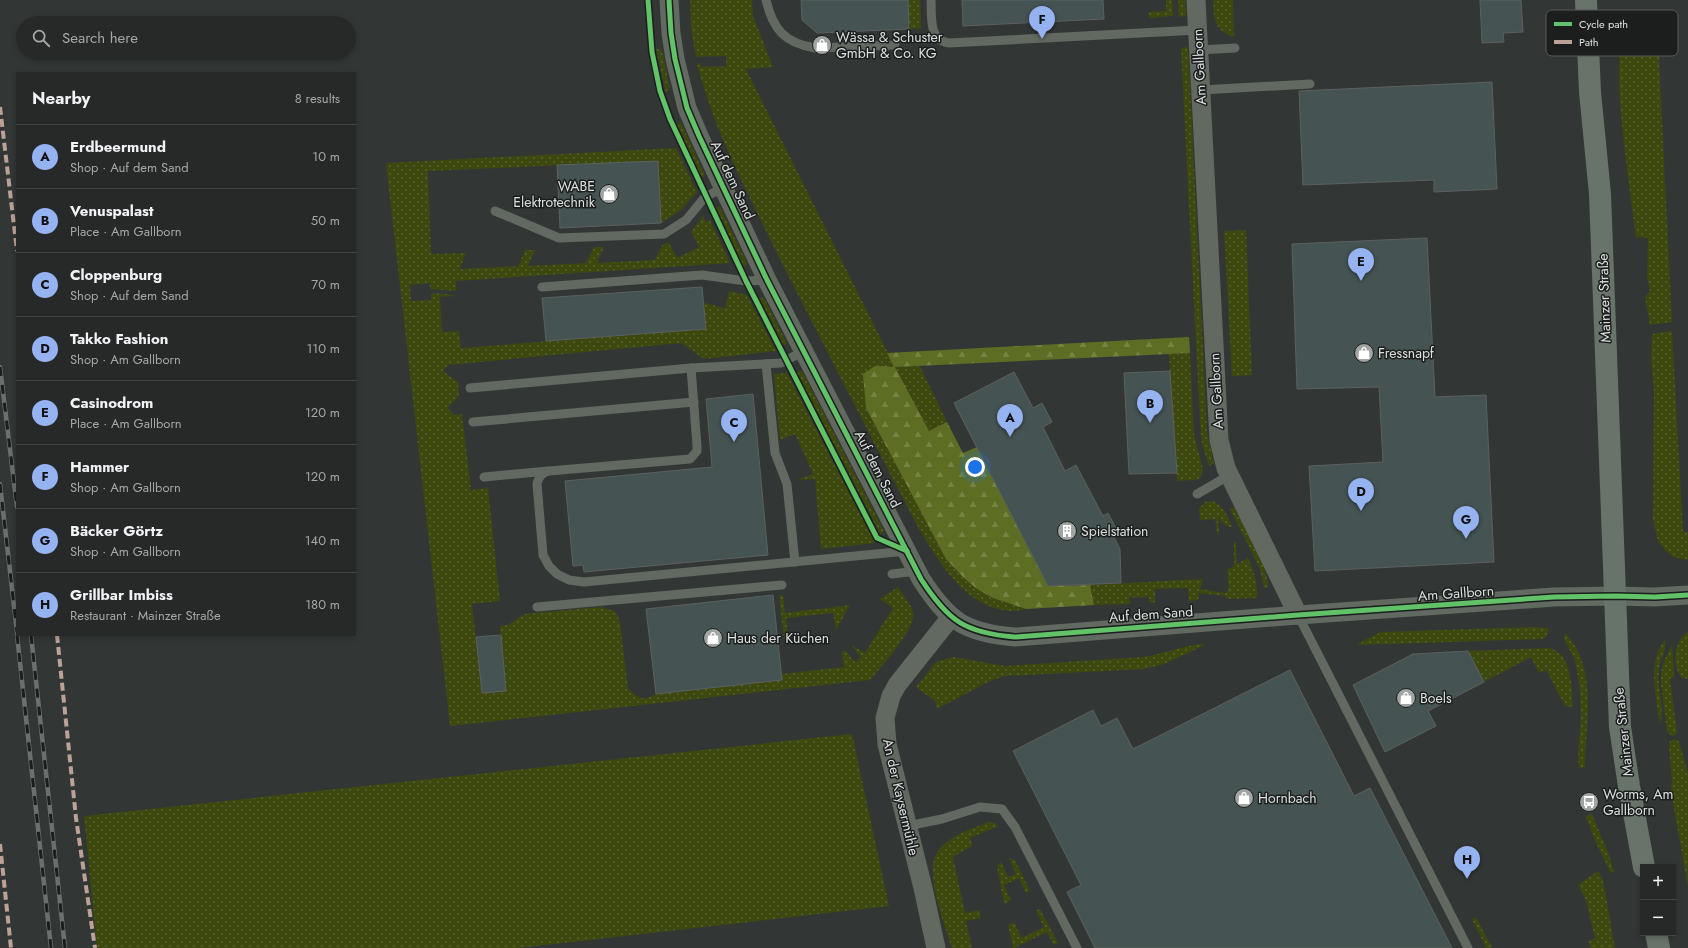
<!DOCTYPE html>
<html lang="en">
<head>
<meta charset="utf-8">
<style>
	body { margin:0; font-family:Jost,sans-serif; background:#323534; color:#f1f3f6 }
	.controls { position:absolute; right:12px; bottom:12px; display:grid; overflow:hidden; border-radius:0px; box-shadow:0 2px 6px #0003 }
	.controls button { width:36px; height:36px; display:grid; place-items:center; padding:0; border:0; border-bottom:1px solid #424545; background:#262928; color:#f1f3f6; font:20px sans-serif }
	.you { position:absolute; left:975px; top:467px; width:14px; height:14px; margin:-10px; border:3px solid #fff; border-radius:50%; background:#1a73e8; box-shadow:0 0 0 6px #1a73e833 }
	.badge { display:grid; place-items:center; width:26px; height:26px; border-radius:50%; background:#95b2f1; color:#111; font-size:13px; font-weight:700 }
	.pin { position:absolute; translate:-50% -33px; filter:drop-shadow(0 1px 2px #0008) }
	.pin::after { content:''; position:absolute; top:21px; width:14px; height:12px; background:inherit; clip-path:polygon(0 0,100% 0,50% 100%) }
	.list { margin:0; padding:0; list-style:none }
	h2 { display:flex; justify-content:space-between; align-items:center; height:52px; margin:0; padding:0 16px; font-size:17px }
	h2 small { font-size:13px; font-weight:400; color:#a4a6a8 }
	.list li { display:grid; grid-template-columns:26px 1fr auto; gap:12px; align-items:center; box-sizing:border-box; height:64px; padding:0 16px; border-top:1px solid #424545 }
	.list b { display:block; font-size:15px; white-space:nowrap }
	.list p { margin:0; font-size:13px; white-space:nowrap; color:#a4a6a8 }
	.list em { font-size:13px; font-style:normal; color:#a4a6a8 }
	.icon { flex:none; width:22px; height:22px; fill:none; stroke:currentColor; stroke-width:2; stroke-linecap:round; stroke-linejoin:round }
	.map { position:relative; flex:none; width:1688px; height:948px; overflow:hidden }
	.search { position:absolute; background:#262928; box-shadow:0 2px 6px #0003; left:16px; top:16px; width:340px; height:44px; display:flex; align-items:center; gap:10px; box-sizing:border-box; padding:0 14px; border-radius:22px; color:#a4a6a8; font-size:15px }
	.panel { position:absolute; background:#262928; box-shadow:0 2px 6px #0003; left:16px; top:72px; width:340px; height:564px; border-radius:0px }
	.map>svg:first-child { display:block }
	.green { fill:url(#green-dots) }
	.forest { fill:url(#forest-firs) }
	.building { fill:#455453; stroke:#5c605f }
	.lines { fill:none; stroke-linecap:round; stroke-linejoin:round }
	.lane { stroke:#616961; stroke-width:9 }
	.street { stroke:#616961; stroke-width:19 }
	.primary { stroke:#687369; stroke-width:22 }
	.rail-casing { stroke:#6a716c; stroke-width:4.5 }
	.rail { stroke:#1b1e1d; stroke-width:3; stroke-dasharray:9; stroke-linecap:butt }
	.quiet { stroke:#bda197; stroke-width:4; stroke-dasharray:8 4; stroke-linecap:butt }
	.cycleway-casing { stroke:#1b1e1d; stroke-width:8 }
	.cycleway { stroke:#61c268; stroke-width:5 }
	.labels { text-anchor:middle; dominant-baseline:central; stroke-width:3; stroke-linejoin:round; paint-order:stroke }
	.poi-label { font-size:14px; fill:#dbe0de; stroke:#1b1e1d; text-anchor:start }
	.street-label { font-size:14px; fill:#dbe0de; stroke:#1b1e1d }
	.key { fill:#1b1e1d; stroke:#555857; stroke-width:1 }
	.key-label { font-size:11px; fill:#dbe0de }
</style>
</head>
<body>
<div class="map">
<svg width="1688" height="948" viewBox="0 0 1688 948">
	<defs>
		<pattern id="green-dots" width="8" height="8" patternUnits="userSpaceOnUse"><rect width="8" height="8" fill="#3c480e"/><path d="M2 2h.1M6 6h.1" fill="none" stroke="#586231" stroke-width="1.8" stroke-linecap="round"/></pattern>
		<pattern id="forest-firs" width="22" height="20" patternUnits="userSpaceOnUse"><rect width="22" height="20" fill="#5d6d23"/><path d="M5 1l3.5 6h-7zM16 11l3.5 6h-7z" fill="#748242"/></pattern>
	</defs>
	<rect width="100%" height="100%" fill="#323735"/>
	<g class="green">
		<path d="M 690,0 L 752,0 L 753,16 L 773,67 L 746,69 L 895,367 L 920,366 L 947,422 L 929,432 L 993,598 L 1026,609 C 1021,610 1016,611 1011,611 C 965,608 940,563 919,529 C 870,435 821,341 774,247 C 745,187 713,128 697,64 L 700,63 L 701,67 L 726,66 L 726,56 L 696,57 L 691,27 Z"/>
		<path d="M 908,0 L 920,0 L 921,28 L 909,29 Z"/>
		<path d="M 1166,0 L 1172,0 L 1173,16 L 1149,18 L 1149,12 L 1166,11 Z"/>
		<path d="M 1178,0 L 1185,0 L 1186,16 L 1179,17 Z"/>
		<path d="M 1213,0 L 1233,0 L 1234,37 C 1214,30 1214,19 1213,0 Z"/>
		<path d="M 1672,16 L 1672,24 L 1658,25 L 1658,39 L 1672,322 L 1650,325 L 1645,297 L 1650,291 L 1647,277 L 1648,238 L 1636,237 C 1632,201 1608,57 1625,32 C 1636,16 1655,17 1672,16 Z"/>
		<path d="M 1188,47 L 1207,432 L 1214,464 L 1209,466 L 1202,444 L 1200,422 L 1181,48 Z"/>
		<path d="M 656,48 L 662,51 L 670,89 L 666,93 Z"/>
		<path d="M 675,122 L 681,123 L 705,175 L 701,179 Z"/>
		<path d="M 676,148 L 697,192 L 681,210 L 661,223 L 658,161 L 428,171 L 431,254 L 466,253 L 460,269 L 518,266 L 525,250 L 535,250 L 528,266 L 586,263 L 594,247 L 604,247 L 597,263 L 655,260 L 663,244 L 669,243 L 677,258 L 699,247 L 691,232 L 703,216 L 706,222 L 710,220 L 730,263 L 456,281 L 456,291 L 430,289 L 430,283 L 410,285 L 411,301 L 431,300 L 431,293 L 447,294 L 456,296 L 440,297 L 442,332 L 459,331 L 461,348 L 705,329 L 704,303 L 725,308 L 729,291 L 747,295 L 776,351 L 704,359 L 681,343 L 448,365 L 443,371 L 458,382 L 459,395 L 448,408 L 454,415 L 462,414 L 471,490 L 488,488 L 500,601 L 472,604 L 482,693 L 506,691 L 500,626 L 508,625 L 524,614 L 600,607 L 614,611 L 618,616 L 620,623 L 628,688 C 637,698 643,702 656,694 L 782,680 L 781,674 L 844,667 L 842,652 L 845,650 L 855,662 L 861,657 L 851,645 L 865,653 L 893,608 L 880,599 L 898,587 C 902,594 911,605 913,611 C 918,627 880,668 870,680 L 450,726 L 386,163 Z"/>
		<path d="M 715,207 L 720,207 L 747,263 L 744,268 Z"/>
		<path d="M 1246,230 L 1252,375 L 1232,376 L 1224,231 Z"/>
		<path d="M 758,298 L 764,298 L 787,343 L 783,347 Z"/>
		<path d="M 1672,331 L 1683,532 L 1688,532 L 1688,560 L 1673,557 L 1665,550 L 1658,541 L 1653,520 L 1654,390 L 1651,357 L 1652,334 Z"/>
		<path d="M 1190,353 L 1194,434 L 1203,470 L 1200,478 L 1195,480 L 1177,481 L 1169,354 Z"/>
		<path d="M 802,371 L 884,531 L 881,535 L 796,372 Z"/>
		<path d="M 787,373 L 875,543 L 821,549 L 815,479 L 797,480 L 813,474 L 795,434 L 780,440 L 774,374 Z"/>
		<path d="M 1213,501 C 1224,506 1228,517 1232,527 C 1226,528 1221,521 1218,517 L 1219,534 L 1217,533 L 1215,519 L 1200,520 L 1199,509 L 1205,502 Z"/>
		<path d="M 1234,507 C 1247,532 1266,558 1268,587 L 1264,588 L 1260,569 L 1230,509 Z"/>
		<path d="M 1234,542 L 1236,542 L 1237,564 L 1248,558 C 1254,571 1258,583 1257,598 L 1226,599 L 1226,596 L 1199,593 L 1198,600 L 1189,601 L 1188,588 L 1155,589 L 1155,602 L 1149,603 L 1149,597 L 1129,598 L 1130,604 L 1094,605 L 1090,585 L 1203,579 L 1200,589 L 1226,593 L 1229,587 L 1227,570 L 1234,566 Z"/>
		<path d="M 779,595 L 783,595 L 785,613 L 850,605 L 836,630 L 833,613 L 786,618 L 788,638 L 784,639 Z"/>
		<path d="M 1535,627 L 1549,628 L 1546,637 L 1542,639 L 1357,645 L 1365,640 L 1381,632 Z"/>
		<path d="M 1688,632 L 1688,679 L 1682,678 C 1671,665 1674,641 1688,632 Z"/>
		<path d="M 1565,633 C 1599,668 1585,723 1585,767 L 1579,768 L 1578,755 L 1581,717 L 1580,689 L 1575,660 L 1564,639 Z"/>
		<path d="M 1665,640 C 1667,650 1660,659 1659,669 C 1656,688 1666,707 1660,725 C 1657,699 1646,662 1665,640 Z"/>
		<path d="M 1202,644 L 1205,645 L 1164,664 L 1144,669 L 1004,676 L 988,682 L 937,709 L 935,701 L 916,687 L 936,662 L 953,657 L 1005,666 L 1143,657 C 1163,654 1181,646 1202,644 Z"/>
		<path d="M 1672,645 L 1674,678 L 1670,678 L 1677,733 L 1675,735 L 1672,736 L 1667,731 L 1661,684 L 1661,674 L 1664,661 Z"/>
		<path d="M 1549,648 C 1573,654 1571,687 1573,707 L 1565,706 L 1546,670 L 1539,673 L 1531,657 L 1484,682 L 1468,651 Z"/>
		<path d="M 852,734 L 889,906 L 519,948 L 97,948 L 84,816 Z"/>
		<path d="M 1675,739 L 1679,742 L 1688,773 L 1688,887 L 1671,791 L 1672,781 L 1669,746 L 1670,741 Z"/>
		<path d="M 1592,814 L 1609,855 L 1614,872 L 1611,873 C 1602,855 1592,836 1586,816 Z"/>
		<path d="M 988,822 L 995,823 L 998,826 L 970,838 L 973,845 L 953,857 L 965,913 L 980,910 L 981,918 L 966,921 L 972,948 L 952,948 C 945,926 923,870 938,851 C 949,836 971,829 988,822 Z"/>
		<path d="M 1009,858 L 1015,860 L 1030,890 L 1026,893 L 1019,878 L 1004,885 L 1011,900 L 1004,904 L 997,866 L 1001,862 L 1008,877 L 1016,874 Z"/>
		<path d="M 1598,871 L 1603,880 L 1615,948 L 1591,948 L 1588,942 L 1595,938 L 1586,900 L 1578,885 Z"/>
		<path d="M 1040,909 L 1058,943 L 1054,945 L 1047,932 L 1016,947 L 1017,948 L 1013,948 L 1008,925 L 1014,922 L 1022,938 L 1044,927 L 1036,911 Z"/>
		<path d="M 1476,917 L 1492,948 L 1486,948 L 1472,919 Z"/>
	</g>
	<path class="forest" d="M 1189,337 L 1190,353 L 895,367 L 929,431 L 947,422 L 963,453 L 977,447 L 1048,586 L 1090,585 L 1094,605 L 1026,609 L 993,598 L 977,589 L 963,577 L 946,559 L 866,408 L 863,374 L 875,366 L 894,367 L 887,353 Z"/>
	<g class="building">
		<path d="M 801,0 L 908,0 L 909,29 L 817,33 L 802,20 Z"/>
		<path d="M 962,0 L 1103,0 L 1104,19 L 963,26 Z"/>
		<path d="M 1480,0 L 1521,0 L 1523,32 L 1503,33 L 1504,42 L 1482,43 Z"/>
		<path d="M 1492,82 L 1497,189 L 1434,192 L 1434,180 L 1303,185 L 1299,91 Z"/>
		<path d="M 658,161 L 661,223 L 560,228 L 557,165 Z"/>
		<path d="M 1427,238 L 1435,397 L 1486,395 L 1494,562 L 1315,571 L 1309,466 L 1383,462 L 1379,387 L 1297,389 L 1292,244 Z"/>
		<path d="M 702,287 L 706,329 L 546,341 L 542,298 Z"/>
		<path d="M 1170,371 L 1177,473 L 1129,474 L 1124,373 Z"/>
		<path d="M 1014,372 L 1033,408 L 1042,403 L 1052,422 L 1043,427 L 1065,471 L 1076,465 L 1103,516 L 1108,513 L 1117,530 L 1112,533 L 1120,549 L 1121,583 L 1048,586 L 954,403 Z"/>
		<path d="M 753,394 L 768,555 L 584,572 L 583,565 L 573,566 L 565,481 L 712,467 L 706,399 Z"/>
		<path d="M 773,595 L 782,680 L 656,694 L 646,609 Z"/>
		<path d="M 501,635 L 506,691 L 482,693 L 476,637 Z"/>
		<path d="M 1468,651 L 1484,682 L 1428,711 L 1436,726 L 1385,752 L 1353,685 L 1413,654 Z"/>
		<path d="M 1290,670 L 1354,796 L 1370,788 L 1452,948 L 1095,948 L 1067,892 L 1081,885 L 1013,751 L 1093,710 L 1101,726 L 1117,718 L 1133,749 Z"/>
	</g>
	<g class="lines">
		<g class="lane">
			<path d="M 766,0 C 773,30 785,43 815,48 L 895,45"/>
			<path d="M 931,0 C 932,17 928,40 949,43 L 1198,30"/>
			<path d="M 1198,50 L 1235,48"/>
			<path d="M 1201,90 L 1310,84"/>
			<path d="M 495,211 L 559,238 L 664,234 L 686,220 L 705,197 L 723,188"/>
			<path d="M 542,287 L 702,275 L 746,281 L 767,280"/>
			<path d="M 766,364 L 775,453 L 787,484 L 795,562"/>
			<path d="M 691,368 L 697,446 L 697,451 L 690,459 L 549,471 C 542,473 539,476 537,484 L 543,555 L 549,566 L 557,574 L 569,580 L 584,582 L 907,551"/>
			<path d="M 470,388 L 691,368 L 781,363 L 804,351"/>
			<path d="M 473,422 L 694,402"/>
			<path d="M 484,477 L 548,471"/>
			<path d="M 1197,494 L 1230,475"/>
			<path d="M 892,574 L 917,571"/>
			<path d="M 537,607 L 782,585"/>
			<path d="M 1298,615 L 1468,948"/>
			<path d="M 907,826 L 942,819 L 980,807 L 1002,809 L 1015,827 L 1077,948"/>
		</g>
		<g class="street">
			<path d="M 669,0 L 671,33 L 675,59 L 687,108 L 699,136 L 767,280 L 921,579 C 948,621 965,633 1015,637 L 1298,615 L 1554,597 L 1615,596 L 1655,597 L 1688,595"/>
			<path d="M 1196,0 L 1219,440 L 1226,468 L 1298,615"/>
			<path d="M 936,948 L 923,888 L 887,744 L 885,718 L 891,696 L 897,685 L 951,617"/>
		</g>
		<g class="primary">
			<path d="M 1586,0 L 1590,92 L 1600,194 L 1620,727 L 1629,786 L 1644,867"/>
			<path d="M 1656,933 L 1659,948"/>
		</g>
		<g class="rail-casing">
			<g id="rail">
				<path d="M 0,367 L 17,507"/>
				<path d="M 0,484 L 17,632"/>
				<path d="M 17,635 L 51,948"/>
				<path d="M 31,635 L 65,948"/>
			</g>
		</g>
		<use href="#rail" class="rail"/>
		<g class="quiet">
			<path d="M 0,107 L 17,251"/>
			<path d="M 57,635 L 76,818 L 95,948"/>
			<path d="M 0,844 L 11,948"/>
		</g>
		<g class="cycleway-casing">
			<g id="cycleway">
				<path d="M 648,0 L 652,52 L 660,91 L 670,119 L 746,281 L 877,538 L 907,551"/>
				<path d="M 669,0 L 671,33 L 675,59 L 687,108 L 699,136 L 767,280 L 921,579 C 948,621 965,633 1015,637 L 1298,615 L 1554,597 L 1615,596 L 1655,597 L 1688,595"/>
			</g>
		</g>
		<use href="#cycleway" class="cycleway"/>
	</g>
	<defs>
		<g id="shop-disc" transform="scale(1)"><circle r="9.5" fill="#a0a5a3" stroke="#1b1e1d"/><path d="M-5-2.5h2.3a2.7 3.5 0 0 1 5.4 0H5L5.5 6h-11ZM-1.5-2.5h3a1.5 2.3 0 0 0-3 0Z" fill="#fff"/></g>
		<g id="building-disc" transform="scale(1)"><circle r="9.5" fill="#a0a5a3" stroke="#1b1e1d"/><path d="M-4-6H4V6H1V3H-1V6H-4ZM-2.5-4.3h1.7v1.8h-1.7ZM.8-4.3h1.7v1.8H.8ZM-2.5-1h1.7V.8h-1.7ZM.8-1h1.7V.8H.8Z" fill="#fff"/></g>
		<g id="bus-disc" transform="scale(1)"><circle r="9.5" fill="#a0a5a3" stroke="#1b1e1d"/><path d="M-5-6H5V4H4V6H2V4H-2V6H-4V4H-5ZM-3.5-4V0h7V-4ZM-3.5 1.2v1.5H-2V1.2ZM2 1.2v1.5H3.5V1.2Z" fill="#fff"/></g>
	</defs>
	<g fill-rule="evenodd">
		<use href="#shop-disc" x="822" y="45"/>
		<use href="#shop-disc" x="609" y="194"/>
		<use href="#shop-disc" x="1364" y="353"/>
		<use href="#building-disc" x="1067" y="531"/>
		<use href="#shop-disc" x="713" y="638"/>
		<use href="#shop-disc" x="1406" y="698"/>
		<use href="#shop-disc" x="1244" y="798"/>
		<use href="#bus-disc" x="1589" y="802"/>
	</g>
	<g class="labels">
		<g class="poi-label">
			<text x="836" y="37">Wässa &amp; Schuster<tspan x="836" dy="16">GmbH &amp; Co. KG</tspan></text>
			<text x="595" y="186" text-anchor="end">WABE<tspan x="595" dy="16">Elektrotechnik</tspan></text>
			<text x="1378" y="353">Fressnapf</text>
			<text x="1081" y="531">Spielstation</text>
			<text x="727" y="638">Haus der Küchen</text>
			<text x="1420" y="698">Boels</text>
			<text x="1603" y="794">Worms, Am<tspan x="1603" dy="16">Gallborn</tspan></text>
			<text x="1258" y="798">Hornbach</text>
		</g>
		<g class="street-label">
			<text transform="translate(1199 67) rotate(-93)">Am Gallborn</text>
			<text transform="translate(733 180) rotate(65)">Auf dem Sand</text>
			<text transform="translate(1604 298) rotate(-92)">Mainzer Straße</text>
			<text transform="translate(1216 391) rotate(-93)">Am Gallborn</text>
			<text transform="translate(878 469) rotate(63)">Auf dem Sand</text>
			<text transform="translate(1456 593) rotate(-4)">Am Gallborn</text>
			<text transform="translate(1151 614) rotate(-4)">Auf dem Sand</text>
			<text transform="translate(1623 732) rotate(-96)">Mainzer Straße</text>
			<text transform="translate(901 797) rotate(77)">An der Kaysermühle</text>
		</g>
	</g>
	<rect x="1546" y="10" width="132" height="46" rx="6" class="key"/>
	<rect x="1554" y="22" width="18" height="4" fill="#61c268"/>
	<rect x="1554" y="40" width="18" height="4" fill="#bda197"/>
	<g class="key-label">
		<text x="1579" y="28">Cycle path</text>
		<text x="1579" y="46">Path</text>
	</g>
</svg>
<div class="controls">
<button>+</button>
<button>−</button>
</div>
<div class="you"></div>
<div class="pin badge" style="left:1010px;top:437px">A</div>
<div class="pin badge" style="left:1150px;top:423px">B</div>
<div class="pin badge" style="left:734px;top:442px">C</div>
<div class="pin badge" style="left:1361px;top:511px">D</div>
<div class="pin badge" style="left:1361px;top:281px">E</div>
<div class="pin badge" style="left:1042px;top:39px">F</div>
<div class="pin badge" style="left:1466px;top:539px">G</div>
<div class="pin badge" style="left:1467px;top:879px">H</div>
<div class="search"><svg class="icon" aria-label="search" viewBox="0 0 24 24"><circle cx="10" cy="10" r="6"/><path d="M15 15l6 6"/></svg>Search here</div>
<section class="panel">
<h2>Nearby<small>8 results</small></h2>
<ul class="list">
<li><span class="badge">A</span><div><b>Erdbeermund</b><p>Shop · Auf dem Sand</p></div><em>10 m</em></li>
<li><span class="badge">B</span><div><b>Venuspalast</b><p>Place · Am Gallborn</p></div><em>50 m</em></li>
<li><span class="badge">C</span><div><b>Cloppenburg</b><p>Shop · Auf dem Sand</p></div><em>70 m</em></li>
<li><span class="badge">D</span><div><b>Takko Fashion</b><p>Shop · Am Gallborn</p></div><em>110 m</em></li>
<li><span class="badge">E</span><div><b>Casinodrom</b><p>Place · Am Gallborn</p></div><em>120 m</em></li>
<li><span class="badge">F</span><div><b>Hammer</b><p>Shop · Am Gallborn</p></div><em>120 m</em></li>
<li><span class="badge">G</span><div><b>Bäcker Görtz</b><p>Shop · Am Gallborn</p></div><em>140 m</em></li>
<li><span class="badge">H</span><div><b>Grillbar Imbiss</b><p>Restaurant · Mainzer Straße</p></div><em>180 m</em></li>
</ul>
</section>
</div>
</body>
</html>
